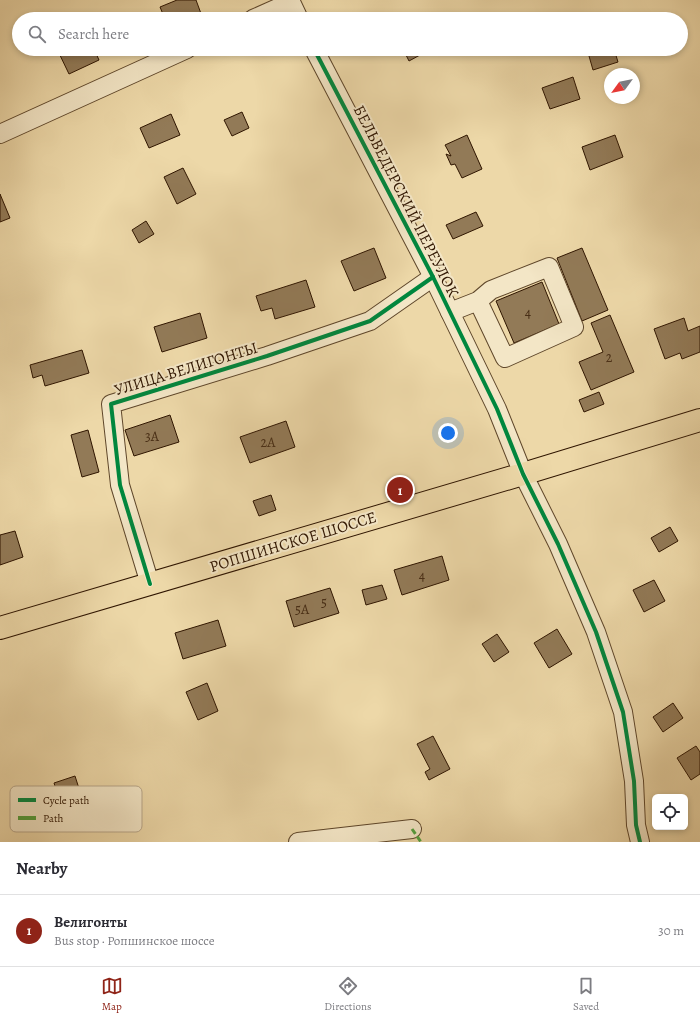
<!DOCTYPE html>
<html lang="en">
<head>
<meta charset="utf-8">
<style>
	body { margin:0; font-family:Alegreya,serif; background:#f2f2f3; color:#2b2b33 }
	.controls { position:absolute; right:12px; bottom:12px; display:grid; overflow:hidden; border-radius:6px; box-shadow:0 2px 6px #0003 }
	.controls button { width:36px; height:36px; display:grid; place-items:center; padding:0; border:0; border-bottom:1px solid #e1e1e2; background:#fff; color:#2b2b33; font:20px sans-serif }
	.compass { position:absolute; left:604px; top:68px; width:36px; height:36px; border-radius:50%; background:#fff; box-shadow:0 2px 6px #0003; rotate:237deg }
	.you { position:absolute; left:448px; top:433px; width:14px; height:14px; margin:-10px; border:3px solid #fff; border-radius:50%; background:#1a73e8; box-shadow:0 0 0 6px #1a73e833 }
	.badge { display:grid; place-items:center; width:26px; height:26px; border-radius:50%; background:#8f2418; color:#fff; font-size:13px; font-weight:700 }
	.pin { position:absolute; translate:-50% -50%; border:2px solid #fff; box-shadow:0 1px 4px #0006 }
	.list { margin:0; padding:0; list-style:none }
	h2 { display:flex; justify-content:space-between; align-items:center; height:52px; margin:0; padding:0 16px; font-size:17px }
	h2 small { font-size:13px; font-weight:400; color:#7c7c81 }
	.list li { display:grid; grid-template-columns:26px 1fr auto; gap:12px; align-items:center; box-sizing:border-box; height:72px; padding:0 16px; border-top:1px solid #e1e1e2 }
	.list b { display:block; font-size:15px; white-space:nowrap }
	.list p { margin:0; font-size:13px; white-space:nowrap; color:#7c7c81 }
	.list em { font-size:13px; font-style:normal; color:#7c7c81 }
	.icon { flex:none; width:22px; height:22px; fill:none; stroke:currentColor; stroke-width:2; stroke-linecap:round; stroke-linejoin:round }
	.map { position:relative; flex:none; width:700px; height:842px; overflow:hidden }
	.search { position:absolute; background:#fff; box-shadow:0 2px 6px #0003; left:12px; right:12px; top:12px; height:44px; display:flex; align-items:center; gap:10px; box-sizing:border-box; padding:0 14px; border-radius:22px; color:#7c7c81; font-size:15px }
	.sheet { height:124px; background:#fff }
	nav { display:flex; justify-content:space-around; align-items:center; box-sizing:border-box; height:56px; border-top:1px solid #e1e1e2; background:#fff; font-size:11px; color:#7c7c81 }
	nav a { display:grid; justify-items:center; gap:2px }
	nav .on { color:#8f2418 }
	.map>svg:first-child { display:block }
	.building { fill:#927a57; stroke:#2f1500 }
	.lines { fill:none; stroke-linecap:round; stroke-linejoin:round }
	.minor-casing { stroke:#5e462a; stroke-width:20 }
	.major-casing { stroke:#2f1500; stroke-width:24 }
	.minor { stroke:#f3e6c6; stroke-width:18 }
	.major { stroke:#edd8a8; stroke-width:22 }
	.quiet { stroke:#52a03c; stroke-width:3; stroke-dasharray:6 3; stroke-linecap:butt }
	.cycleway-casing { stroke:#f3e6c6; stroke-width:6 }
	.cycleway { stroke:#00873e; stroke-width:4 }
	.labels { text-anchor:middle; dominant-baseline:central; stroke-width:4; stroke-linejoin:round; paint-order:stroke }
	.number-label { font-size:14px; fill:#482e16 }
	.street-label { font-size:16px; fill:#2f1500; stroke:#f3e6c6 }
	.key { fill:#f3e6c6; stroke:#b8a78b; stroke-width:1 }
	.key-label { font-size:11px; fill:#2f1500 }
</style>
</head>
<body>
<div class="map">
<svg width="700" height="842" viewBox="0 0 700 842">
	<rect width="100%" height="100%" fill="#edd8a8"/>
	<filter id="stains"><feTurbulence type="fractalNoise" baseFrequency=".005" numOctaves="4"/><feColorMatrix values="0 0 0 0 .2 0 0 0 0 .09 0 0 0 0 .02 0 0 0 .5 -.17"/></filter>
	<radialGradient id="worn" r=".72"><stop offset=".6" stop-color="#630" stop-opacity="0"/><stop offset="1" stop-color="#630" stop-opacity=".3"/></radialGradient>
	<g class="building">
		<path d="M 177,0 L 196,0 L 203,19 L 165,19 L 160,7 Z"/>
		<path d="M 57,49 L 94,49 L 99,60 L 69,74 Z"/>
		<path d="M 403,49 L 431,49 L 409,61 Z"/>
		<path d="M 587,49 L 614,49 L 618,62 L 593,70 Z"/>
		<path d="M 573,77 L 580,99 L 550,109 L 542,88 Z"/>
		<path d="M 242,112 L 249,128 L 232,136 L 224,120 Z"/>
		<path d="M 171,114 L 180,135 L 149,148 L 140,128 Z"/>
		<path d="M 467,135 L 482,169 L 462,178 L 455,164 L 451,165 L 446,154 L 451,156 L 445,145 Z"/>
		<path d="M 615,135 L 623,157 L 590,170 L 582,147 Z"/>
		<path d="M 183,168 L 196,194 L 177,204 L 164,177 Z"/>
		<path d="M 0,194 L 10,218 L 0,222 Z"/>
		<path d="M 476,212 L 483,226 L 453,239 L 446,225 Z"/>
		<path d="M 146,221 L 154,234 L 139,243 L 132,230 Z"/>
		<path d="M 374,248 L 386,278 L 354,291 L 341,261 Z"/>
		<path d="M 582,248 L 608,310 L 582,321 L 557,258 Z"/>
		<path d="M 306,280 L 315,307 L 275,319 L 272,308 L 261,311 L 256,296 Z"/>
		<path d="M 542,282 L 559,324 L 514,343 L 496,301 Z"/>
		<path d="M 200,313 L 207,338 L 162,352 L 154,327 Z"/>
		<path d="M 610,315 L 634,372 L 591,390 L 579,362 L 603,352 L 591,323 Z"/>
		<path d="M 684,318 L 688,331 L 700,326 L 700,352 L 682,359 L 680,353 L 665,359 L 654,329 Z"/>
		<path d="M 82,350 L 89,373 L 45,386 L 42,375 L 33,378 L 30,365 Z"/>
		<path d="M 599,392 L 604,404 L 584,412 L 579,400 Z"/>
		<path d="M 170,415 L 179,442 L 134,456 L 125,430 Z"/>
		<path d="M 286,421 L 295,447 L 250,463 L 240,437 Z"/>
		<path d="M 88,430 L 99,472 L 82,477 L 71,435 Z"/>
		<path d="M 271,495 L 276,510 L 259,516 L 253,501 Z"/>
		<path d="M 670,527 L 678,541 L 659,552 L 651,538 Z"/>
		<path d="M 15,531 L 23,557 L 0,565 L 0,535 Z"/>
		<path d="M 442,556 L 449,580 L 402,595 L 394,570 Z"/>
		<path d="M 654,580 L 665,601 L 644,612 L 633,590 Z"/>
		<path d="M 382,585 L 387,599 L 366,605 L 362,590 Z"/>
		<path d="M 330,588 L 339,613 L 294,627 L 286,601 Z"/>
		<path d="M 218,620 L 226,646 L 183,659 L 175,633 Z"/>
		<path d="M 557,629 L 572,654 L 549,668 L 534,643 Z"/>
		<path d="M 497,634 L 509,652 L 494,662 L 482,644 Z"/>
		<path d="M 207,683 L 218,711 L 198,720 L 186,692 Z"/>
		<path d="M 673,703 L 683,718 L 663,732 L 653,717 Z"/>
		<path d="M 433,736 L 450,769 L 429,780 L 425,772 L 430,769 L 417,744 Z"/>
		<path d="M 696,746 L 700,752 L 700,774 L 691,780 L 677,758 Z"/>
		<path d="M 75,776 L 83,801 L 62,808 L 54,783 Z"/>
	</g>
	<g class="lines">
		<g class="minor-casing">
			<g id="minor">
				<path d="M 290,0 L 299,19"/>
				<path d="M 253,19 L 291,2"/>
				<path d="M 314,49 L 433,277 L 497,409 L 523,474 L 558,544 L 596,632 L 623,712 L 634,781 L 636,825 L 640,842"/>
				<path d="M 0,134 L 187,49"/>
				<path d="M 450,312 L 478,301 L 491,290 L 549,267 L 574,327 L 505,358 L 478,301"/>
				<path d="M 150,584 L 120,485 L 111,404 L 267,356 L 370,321 L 433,277"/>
				<path d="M 298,842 L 412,829"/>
			</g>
		</g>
		<g class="major-casing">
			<path id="major" d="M 0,628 L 523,474 L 700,420"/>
		</g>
		<use href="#minor" class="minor"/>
		<use href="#major" class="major"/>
		<path class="quiet" d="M 412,829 L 421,842"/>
		<g class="cycleway-casing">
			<g id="cycleway">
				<path d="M 314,49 L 433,277 L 497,409 L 523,474 L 558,544 L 596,632 L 623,712 L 634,781 L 636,825 L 640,842"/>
				<path d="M 150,584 L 120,485 L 111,404 L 267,356 L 370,321 L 433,277"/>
			</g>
		</g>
		<use href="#cycleway" class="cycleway"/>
	</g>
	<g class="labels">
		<g class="number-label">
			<text x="528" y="312">4</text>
			<text x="609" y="357">2</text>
			<text x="152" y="436">3А</text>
			<text x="268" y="442">2А</text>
			<text x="422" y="575">4</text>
			<text x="324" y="602">5</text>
			<text x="302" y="609">5А</text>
		</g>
		<g class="street-label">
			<text transform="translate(406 201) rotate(63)">БЕЛЬВЕДЕРСКИЙ ПЕРЕУЛОК</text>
			<text transform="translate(186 369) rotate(-17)">УЛИЦА ВЕЛИГОНТЫ</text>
			<text transform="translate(293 542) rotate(-17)">РОПШИНСКОЕ ШОССЕ</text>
		</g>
	</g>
	<rect x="10" y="786" width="132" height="46" rx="6" class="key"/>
	<rect x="18" y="798" width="18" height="4" fill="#00873e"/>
	<rect x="18" y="816" width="18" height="4" fill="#52a03c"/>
	<g class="key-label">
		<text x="43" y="804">Cycle path</text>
		<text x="43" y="822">Path</text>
	</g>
	<rect width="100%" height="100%" filter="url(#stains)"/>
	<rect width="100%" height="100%" fill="url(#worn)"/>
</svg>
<div class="controls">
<button><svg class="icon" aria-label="locate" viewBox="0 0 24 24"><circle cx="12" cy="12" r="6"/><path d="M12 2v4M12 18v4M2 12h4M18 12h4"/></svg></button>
</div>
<svg class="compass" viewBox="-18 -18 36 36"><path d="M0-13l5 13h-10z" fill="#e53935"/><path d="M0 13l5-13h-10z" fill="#7c7c81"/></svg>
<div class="you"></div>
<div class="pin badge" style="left:400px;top:490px">1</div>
<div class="search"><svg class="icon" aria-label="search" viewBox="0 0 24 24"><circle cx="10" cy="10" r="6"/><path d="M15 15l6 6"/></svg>Search here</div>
</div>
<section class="sheet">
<h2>Nearby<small></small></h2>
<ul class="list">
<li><span class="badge">1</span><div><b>Велигонты</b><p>Bus stop · Ропшинское шоссе</p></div><em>30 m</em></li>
</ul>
</section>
<nav>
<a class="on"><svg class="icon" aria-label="map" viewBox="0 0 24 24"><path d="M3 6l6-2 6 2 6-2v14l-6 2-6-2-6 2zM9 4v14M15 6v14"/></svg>Map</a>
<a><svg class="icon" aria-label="directions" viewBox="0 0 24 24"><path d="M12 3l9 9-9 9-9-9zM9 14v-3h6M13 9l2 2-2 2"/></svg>Directions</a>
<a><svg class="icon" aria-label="saved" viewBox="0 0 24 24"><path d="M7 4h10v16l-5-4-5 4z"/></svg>Saved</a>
</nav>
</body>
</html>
